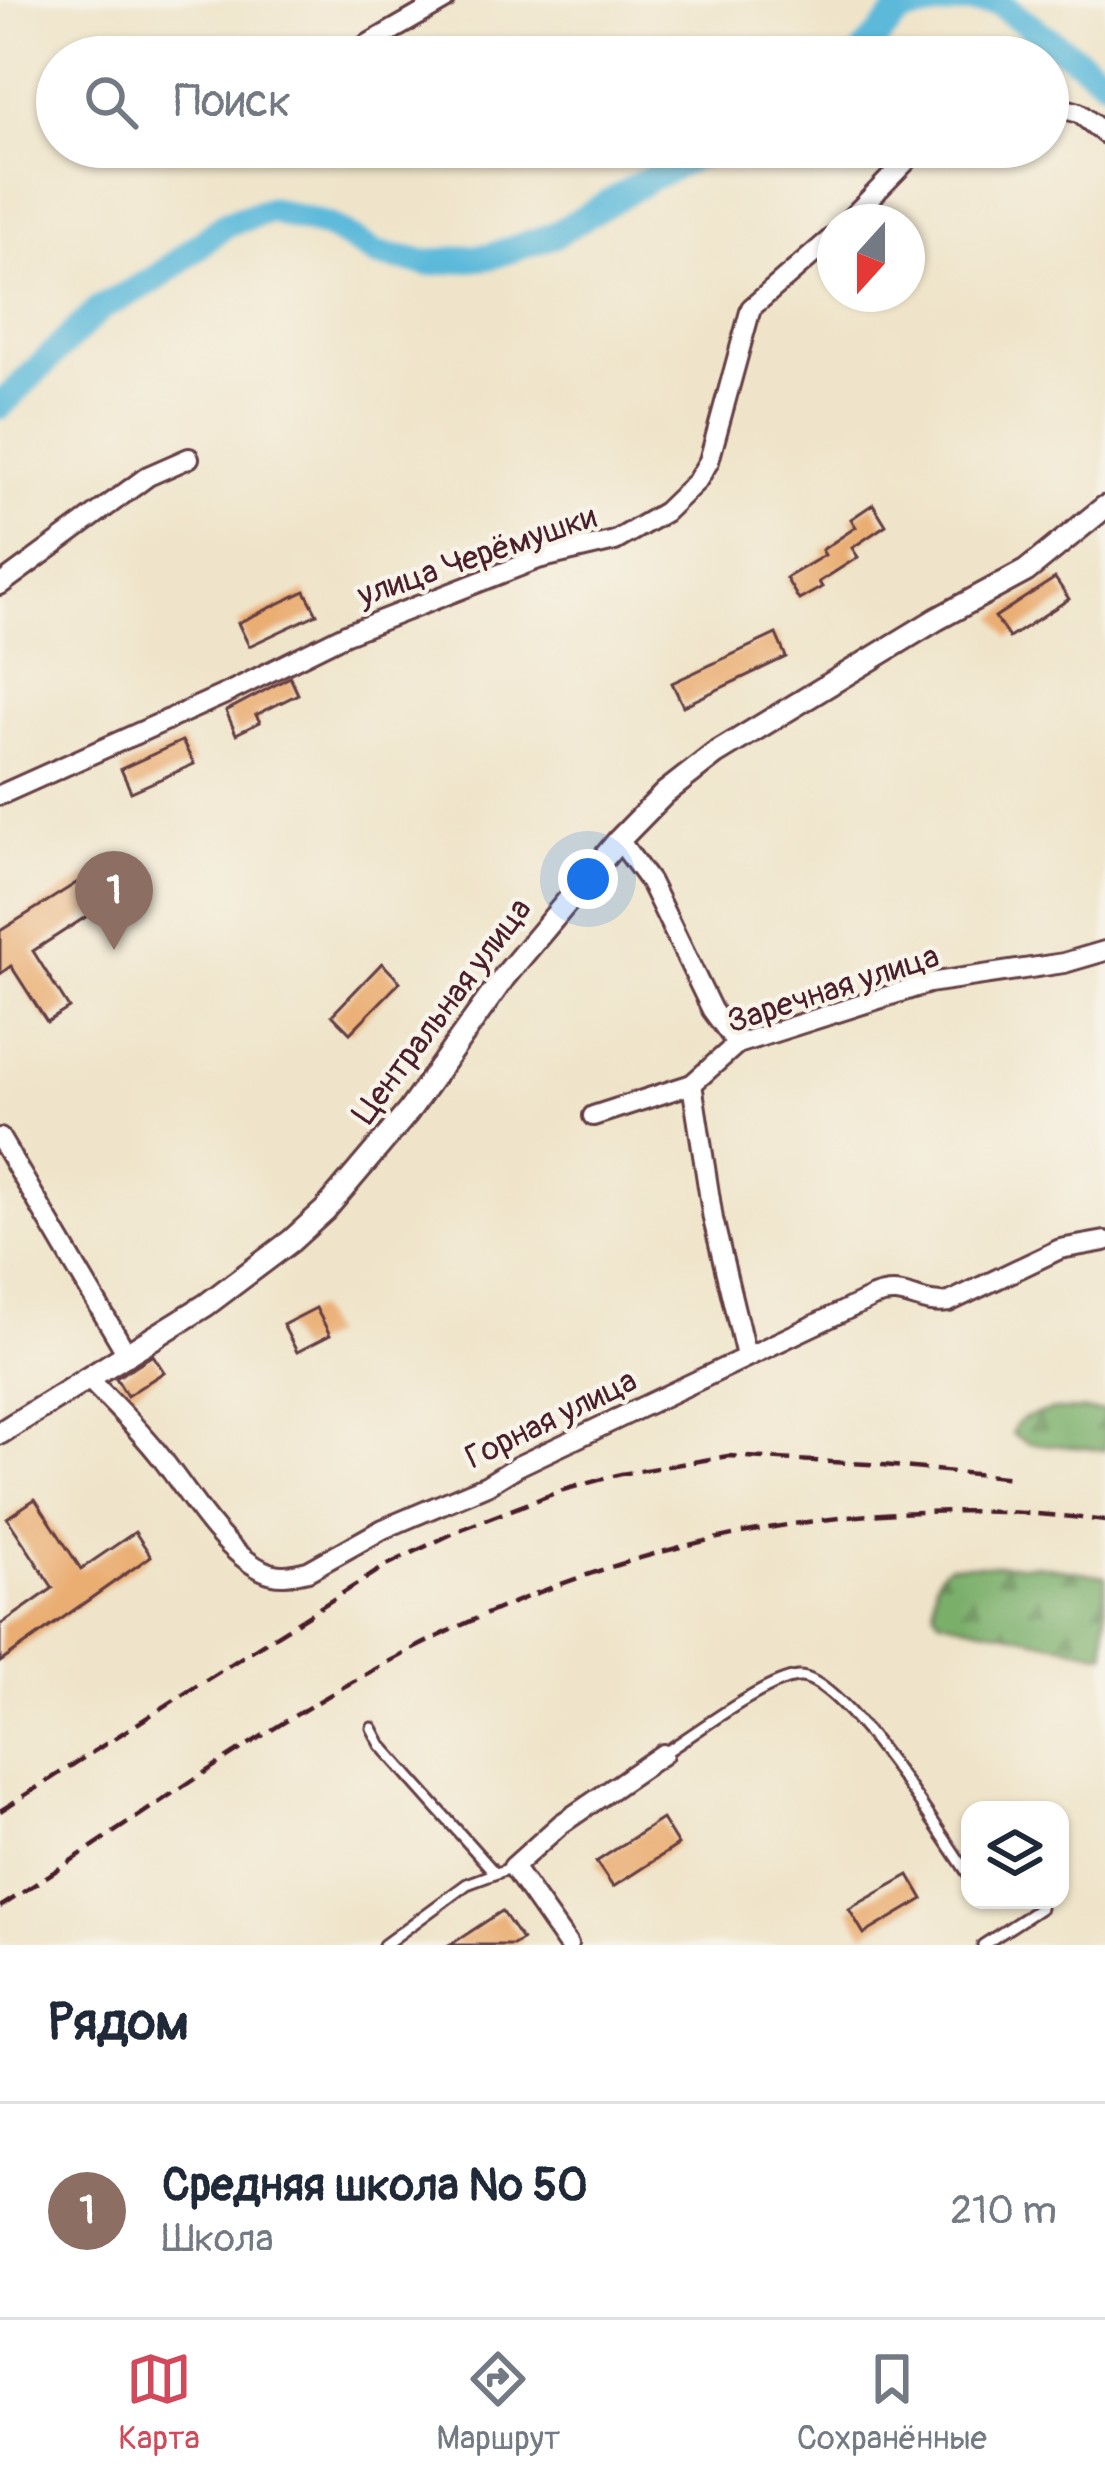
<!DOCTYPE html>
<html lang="ru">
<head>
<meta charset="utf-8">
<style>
	body { margin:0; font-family:Pangolin,sans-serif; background:#f6f6f7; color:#1f2937 }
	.controls { position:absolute; right:36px; bottom:36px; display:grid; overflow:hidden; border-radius:24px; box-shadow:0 3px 9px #0004 }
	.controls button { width:108px; height:108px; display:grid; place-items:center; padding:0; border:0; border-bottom:3px solid #e0e1e3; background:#fff; color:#1f2937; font:60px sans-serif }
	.compass { position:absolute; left:817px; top:204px; width:108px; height:108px; border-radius:50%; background:#fff; box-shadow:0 3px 9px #0004; rotate:201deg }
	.you { position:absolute; left:588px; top:879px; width:42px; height:42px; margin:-30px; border:9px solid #fff; border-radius:50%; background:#1a73e8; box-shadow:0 0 0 18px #1a73e833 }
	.badge { display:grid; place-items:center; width:78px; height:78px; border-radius:50%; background:#d1495b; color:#fff; font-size:39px; font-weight:700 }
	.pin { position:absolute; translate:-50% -99px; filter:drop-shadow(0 3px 6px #0008) }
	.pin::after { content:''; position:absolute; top:63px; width:42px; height:36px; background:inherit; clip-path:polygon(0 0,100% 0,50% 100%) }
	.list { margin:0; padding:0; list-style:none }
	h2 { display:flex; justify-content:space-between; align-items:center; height:156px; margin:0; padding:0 48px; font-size:51px }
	h2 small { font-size:39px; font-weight:400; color:#747a83 }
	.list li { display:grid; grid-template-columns:78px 1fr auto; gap:36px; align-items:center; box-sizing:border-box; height:216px; padding:0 48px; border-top:3px solid #e0e1e3 }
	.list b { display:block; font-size:45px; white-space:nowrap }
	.list p { margin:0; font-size:39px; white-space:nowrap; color:#747a83 }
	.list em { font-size:39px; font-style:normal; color:#747a83 }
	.icon { flex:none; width:66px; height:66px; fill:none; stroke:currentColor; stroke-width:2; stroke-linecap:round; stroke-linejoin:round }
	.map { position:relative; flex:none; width:1105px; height:1945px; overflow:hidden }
	.search { position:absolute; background:#fff; box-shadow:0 3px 9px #0004; left:36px; right:36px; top:36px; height:132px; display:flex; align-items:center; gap:30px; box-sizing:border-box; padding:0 42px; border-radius:66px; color:#747a83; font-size:45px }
	.sheet { height:372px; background:#fff }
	nav { display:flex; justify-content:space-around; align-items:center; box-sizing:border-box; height:168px; border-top:3px solid #e0e1e3; background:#fff; font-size:33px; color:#747a83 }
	nav a { display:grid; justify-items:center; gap:6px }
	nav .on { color:#d1495b }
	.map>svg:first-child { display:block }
	.forest { fill:url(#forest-firs); stroke:#62674b; stroke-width:3 }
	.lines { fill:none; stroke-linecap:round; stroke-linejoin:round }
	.river { stroke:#5cb9da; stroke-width:27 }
	.building { fill:#eaae73 }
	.service-casing { stroke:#633d43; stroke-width:15 }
	.minor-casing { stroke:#633d43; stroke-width:24 }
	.tertiary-casing { stroke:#633d43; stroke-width:27 }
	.service { stroke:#fff; stroke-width:9 }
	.minor { stroke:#fff; stroke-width:18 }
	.tertiary { stroke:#fff; stroke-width:21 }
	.rail { stroke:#4a1f2b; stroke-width:4.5; stroke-dasharray:18 9; stroke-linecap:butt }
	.labels { text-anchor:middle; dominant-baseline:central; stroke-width:9; stroke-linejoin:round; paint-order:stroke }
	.street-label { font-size:33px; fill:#4a1f2b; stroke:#f7f3e8 }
</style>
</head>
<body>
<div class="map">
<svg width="1105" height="1945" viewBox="0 0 1105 1945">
	<defs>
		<pattern id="forest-firs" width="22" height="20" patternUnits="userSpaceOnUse" patternTransform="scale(3)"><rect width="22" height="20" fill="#7aaf6b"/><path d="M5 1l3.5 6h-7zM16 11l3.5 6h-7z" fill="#668e58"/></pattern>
	</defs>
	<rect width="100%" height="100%" fill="#f7f3e8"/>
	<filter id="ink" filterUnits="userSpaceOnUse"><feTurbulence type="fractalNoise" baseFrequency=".00833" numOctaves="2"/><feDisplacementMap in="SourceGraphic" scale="24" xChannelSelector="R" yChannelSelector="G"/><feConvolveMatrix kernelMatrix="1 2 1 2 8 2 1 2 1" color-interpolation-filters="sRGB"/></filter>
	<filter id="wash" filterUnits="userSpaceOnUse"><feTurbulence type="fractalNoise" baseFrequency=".004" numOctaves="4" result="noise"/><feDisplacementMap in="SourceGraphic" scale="48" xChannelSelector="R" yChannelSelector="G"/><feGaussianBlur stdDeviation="2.7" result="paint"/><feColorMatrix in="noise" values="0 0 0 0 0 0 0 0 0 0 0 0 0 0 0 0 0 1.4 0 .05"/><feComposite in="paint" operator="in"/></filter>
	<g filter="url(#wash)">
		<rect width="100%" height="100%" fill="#efe4c9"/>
		<g class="forest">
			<path d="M 1055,1410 L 1105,1411 L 1105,1450 L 1029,1443 L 1012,1434 C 1017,1414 1039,1415 1055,1410 Z"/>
			<path d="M 949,1565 L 1037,1565 L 1105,1576 L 1105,1654 L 940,1619 L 934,1612 C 933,1596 933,1574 949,1565 Z"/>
		</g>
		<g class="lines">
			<g class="river">
				<path d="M 860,57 L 900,11 L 963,1 L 996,2 L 1105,79"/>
				<path d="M 0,406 L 99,309 L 157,278 L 226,224 L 270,210 L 328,226 L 377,254 L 427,263 L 492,256 L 554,235 L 652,177 L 716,147"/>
			</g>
		</g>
		<g id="blocks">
			<g class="building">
				<path d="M 873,504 L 886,525 L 852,548 L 858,557 L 819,582 L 822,587 L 799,600 L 786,578 L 825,555 L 822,550 L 856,527 L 851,519 Z"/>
				<path d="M 1055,578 L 1069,599 L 1009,638 L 995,617 Z"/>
				<path d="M 305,591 L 317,614 L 249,646 L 238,623 Z"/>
				<path d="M 776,634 L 786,657 L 683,706 L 672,683 Z"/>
				<path d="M 290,677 L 298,694 L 256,715 L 260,722 L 236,734 L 226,711 Z"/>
				<path d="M 182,741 L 194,764 L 131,792 L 121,769 Z"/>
				<path d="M 97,870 L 115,898 L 33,951 L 69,1008 L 47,1022 L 11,966 L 0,974 L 0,931 Z"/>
				<path d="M 382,963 L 400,982 L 350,1033 L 332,1015 Z"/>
				<path d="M 316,1308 L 330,1335 L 297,1352 L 283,1325 Z"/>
				<path d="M 153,1355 L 164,1372 L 127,1396 L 116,1378 Z"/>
				<path d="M 35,1499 L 81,1569 L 135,1532 L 151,1556 L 0,1662 L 0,1625 L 53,1588 L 7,1518 Z"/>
				<path d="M 662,1819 L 678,1845 L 613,1887 L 596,1862 Z"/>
				<path d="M 909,1875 L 923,1899 L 864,1934 L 849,1909 Z"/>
				<path d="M 502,1911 L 522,1940 L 513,1945 L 450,1945 Z"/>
			</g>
		</g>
	</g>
	<g filter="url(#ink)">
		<use href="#blocks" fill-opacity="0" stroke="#633d43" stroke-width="3"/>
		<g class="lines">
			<g class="service-casing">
				<g id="service">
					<path d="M 372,1728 L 381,1745 L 494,1872"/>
					<path d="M 663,1754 C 694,1734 765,1680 798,1677 C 841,1673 943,1838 969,1875"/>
					<path d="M 384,1945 L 467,1884 L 513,1867"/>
					<path d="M 983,1945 L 1040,1908"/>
				</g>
			</g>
			<g class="minor-casing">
				<g id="minor">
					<path d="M 358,50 L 445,0"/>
					<path d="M 1048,104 L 1079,113 L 1105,134"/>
					<path d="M 847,222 L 920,147"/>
					<path d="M 0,585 L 148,476 L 189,458"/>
					<path d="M 0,795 L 225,694 L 346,634 L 538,559 L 615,541 L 665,512 L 697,481 L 709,461 L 751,308 L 835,235"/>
					<path d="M 619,840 L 650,882 L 712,1010 L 737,1044"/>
					<path d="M 692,1084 L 713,1219 L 746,1356"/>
					<path d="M 593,1116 L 692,1084 L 737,1044 L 929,983 L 1064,963 L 1105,951"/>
					<path d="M 0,1138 L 128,1356"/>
					<path d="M 89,1379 C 113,1404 139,1429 160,1456 C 188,1492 221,1549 262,1570 C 278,1578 291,1575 308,1571 L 383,1529 L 487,1485 L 518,1466 L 873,1297 C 906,1284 918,1307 949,1302 L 1060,1249 L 1105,1241"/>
					<path d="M 568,1945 L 513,1867 L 561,1824 L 663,1754"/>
				</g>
			</g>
			<g class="tertiary-casing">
				<path id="tertiary" d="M 0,1433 L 206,1305 L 291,1241 L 325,1210 L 408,1112 L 505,976 L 619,840 L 665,793 L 715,754 L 937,619 L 1026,571 L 1105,507"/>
			</g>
			<use href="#service" class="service"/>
			<use href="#minor" class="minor"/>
			<use href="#tertiary" class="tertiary"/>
			<g class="rail">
				<path d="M 0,1811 L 387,1565 L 462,1529 L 563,1490 L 621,1474 L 728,1456 L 883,1465 L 1015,1478"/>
				<path d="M 0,1907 C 134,1821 267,1725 409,1651 C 624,1540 864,1488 1105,1521"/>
			</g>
		</g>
	</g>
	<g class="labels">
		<g class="street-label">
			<text transform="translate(477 556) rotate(-19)">улица Черёмушки</text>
			<text transform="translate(833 989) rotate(-18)">Заречная улица</text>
			<text transform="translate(442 1011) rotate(-53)">Центральная улица</text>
			<text transform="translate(551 1419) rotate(-26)">Горная улица</text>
		</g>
	</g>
</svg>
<div class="controls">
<button><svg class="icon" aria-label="layers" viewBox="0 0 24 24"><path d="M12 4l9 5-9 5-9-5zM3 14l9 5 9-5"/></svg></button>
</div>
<svg class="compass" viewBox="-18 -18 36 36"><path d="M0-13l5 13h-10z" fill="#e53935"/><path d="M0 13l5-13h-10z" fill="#747a83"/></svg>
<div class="you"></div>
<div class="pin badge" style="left:114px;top:950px;background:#8d6e63">1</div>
<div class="search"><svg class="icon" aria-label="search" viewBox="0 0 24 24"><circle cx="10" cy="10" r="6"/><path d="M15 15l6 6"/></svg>Поиск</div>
</div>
<section class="sheet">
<h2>Рядом<small></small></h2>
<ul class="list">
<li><span class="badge" style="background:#8d6e63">1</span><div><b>Средняя школа № 50</b><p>Школа</p></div><em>210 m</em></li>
</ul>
</section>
<nav>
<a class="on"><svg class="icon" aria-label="map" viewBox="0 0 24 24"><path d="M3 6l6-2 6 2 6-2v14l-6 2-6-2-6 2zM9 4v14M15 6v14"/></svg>Карта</a>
<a><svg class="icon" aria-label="directions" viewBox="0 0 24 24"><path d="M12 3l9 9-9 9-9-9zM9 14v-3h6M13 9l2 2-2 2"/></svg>Маршрут</a>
<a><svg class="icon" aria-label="saved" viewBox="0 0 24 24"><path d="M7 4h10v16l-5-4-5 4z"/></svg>Сохранённые</a>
</nav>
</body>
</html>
